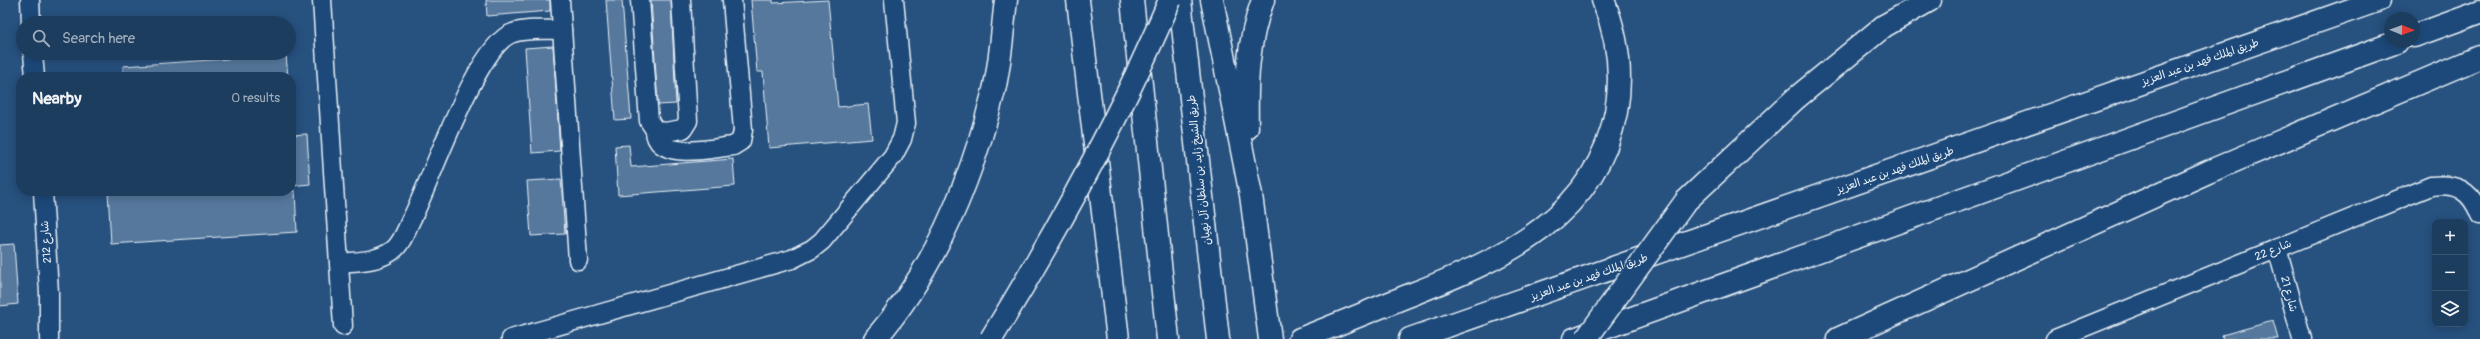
<!DOCTYPE html>
<html lang="en">
<head>
<meta charset="utf-8">
<style>
	body { margin:0; font-family:Pangolin,"Playpen Sans Arabic",sans-serif; background:#2a4868; color:#f1f3f6 }
	.controls { position:absolute; right:12px; bottom:12px; display:grid; overflow:hidden; border-radius:8px; box-shadow:0 2px 10px #0003 }
	.controls button { width:36px; height:36px; display:grid; place-items:center; padding:0; border:0; border-bottom:1px solid #3b5674; background:#1d3d5f; color:#f1f3f6; font:20px sans-serif }
	.compass { position:absolute; left:2384px; top:12px; width:36px; height:36px; border-radius:50%; background:#1d3d5f; box-shadow:0 2px 10px #0003; rotate:91deg }
	.list { margin:0; padding:0; list-style:none }
	h2 { display:flex; justify-content:space-between; align-items:center; height:52px; margin:0; padding:0 16px; font-size:17px }
	h2 small { font-size:13px; font-weight:400; color:#a0aebd }
	.icon { flex:none; width:22px; height:22px; fill:none; stroke:currentColor; stroke-width:2; stroke-linecap:round; stroke-linejoin:round }
	.map { position:relative; flex:none; width:2480px; height:339px; overflow:hidden }
	.search { position:absolute; background:#1d3d5f; box-shadow:0 2px 10px #0003; left:16px; top:16px; width:280px; height:44px; display:flex; align-items:center; gap:10px; box-sizing:border-box; padding:0 14px; border-radius:22px; color:#a0aebd; font-size:15px }
	.panel { position:absolute; background:#1d3d5f; box-shadow:0 2px 10px #0003; left:16px; top:72px; width:280px; height:124px; border-radius:16px }
	.map>svg:first-child { display:block }
	.building { fill:#57789d; stroke:#e8f1f8 }
	.lines { fill:none; stroke-linecap:round; stroke-linejoin:round }
	.minor-casing { stroke:#e8f1f8; stroke-width:21 }
	.highway-casing { stroke:#e8f1f8; stroke-width:25 }
	.minor { stroke:#1f4a7a; stroke-width:18 }
	.highway { stroke:#1f4a7a; stroke-width:22 }
	.highway-bridge-casing { stroke:#e8f1f8; stroke-width:25; stroke-linecap:butt }
	.highway-bridge { stroke:#1f4a7a; stroke-width:22 }
	.labels { text-anchor:middle; dominant-baseline:central; stroke-width:3; stroke-linejoin:round; paint-order:stroke }
	.street-label { font-size:11px; fill:#e8f1f8; stroke:#1f4a7a }
</style>
</head>
<body>
<div class="map">
<svg width="2480" height="339" viewBox="0 0 2480 339">
	<rect width="100%" height="100%" fill="#27517f"/>
	<filter id="ink" filterUnits="userSpaceOnUse"><feTurbulence type="fractalNoise" baseFrequency=".025" numOctaves="2"/><feDisplacementMap in="SourceGraphic" scale="8" xChannelSelector="R" yChannelSelector="G"/><feConvolveMatrix kernelMatrix="1 2 1 2 8 2 1 2 1" color-interpolation-filters="sRGB"/></filter>
	<g filter="url(#ink)">
		<g class="building">
			<path d="M 486,0 L 550,0 L 550,11 L 487,16 Z"/>
			<path d="M 606,0 L 622,0 L 631,119 L 615,120 Z"/>
			<path d="M 651,0 L 671,0 L 676,104 L 658,105 Z"/>
			<path d="M 751,0 L 773,0 L 773,3 L 828,0 L 838,107 L 868,104 L 872,139 L 769,148 L 763,72 L 757,72 Z"/>
			<path d="M 553,46 L 560,151 L 532,153 L 525,48 Z"/>
			<path d="M 286,55 L 288,77 L 123,77 L 123,66 Z"/>
			<path d="M 307,134 L 310,184 L 291,186 L 291,135 Z"/>
			<path d="M 629,145 L 631,167 L 733,159 L 735,186 L 618,195 L 615,146 Z"/>
			<path d="M 561,179 L 565,234 L 531,236 L 527,181 Z"/>
			<path d="M 108,191 L 295,191 L 297,232 L 111,244 Z"/>
			<path d="M 14,244 L 18,304 L 0,306 L 0,245 Z"/>
			<path d="M 2273,321 L 2278,339 L 2223,339 L 2222,335 Z"/>
		</g>
		<g class="lines">
			<g class="minor-casing">
				<g id="minor">
					<path d="M 30,0 L 31,23"/>
					<path d="M 322,0 L 343,326"/>
					<path d="M 560,0 L 578,260"/>
					<path d="M 640,0 L 649,121 L 655,130 L 665,132 L 683,129 L 688,121 L 681,0"/>
					<path d="M 33,53 L 35,77"/>
					<path d="M 655,130 C 655,162 712,148 733,146 L 741,141 L 743,130 L 732,0"/>
					<path d="M 43,191 L 49,293 L 49,339"/>
					<path d="M 2277,248 L 2302,339"/>
					<path d="M 340,263 C 358,261 376,262 392,251 C 402,244 406,230 411,220 C 430,184 477,43 513,33 C 528,28 547,30 562,30"/>
					<path d="M 511,339 L 792,259 L 812,249 L 822,241 L 893,156 L 902,139 L 906,123 L 894,0"/>
					<path d="M 2055,339 L 2431,186 C 2456,183 2471,190 2480,215"/>
				</g>
			</g>
			<g class="highway-casing">
				<g id="highway">
					<path d="M 1078,0 L 1118,339"/>
					<path d="M 1132,0 L 1168,339"/>
					<path d="M 1180,0 L 1218,339"/>
					<path d="M 1212,0 L 1251,195 L 1270,339"/>
					<path d="M 1884,26 L 1930,0"/>
					<path d="M 2414,36 L 2480,12"/>
					<path d="M 1247,128 C 1246,82 1247,43 1263,0"/>
					<path d="M 875,339 C 934,271 971,180 993,94 C 1001,64 1002,31 1006,0"/>
					<path d="M 1300,339 C 1339,324 1377,308 1415,293 C 1504,258 1596,217 1616,112 C 1623,73 1618,37 1603,0"/>
					<path d="M 1410,339 L 2379,0"/>
					<path d="M 1574,339 L 2397,42"/>
					<path d="M 1838,339 L 2208,172 L 2480,57"/>
				</g>
			</g>
			<use href="#minor" class="minor"/>
			<use href="#highway" class="highway"/>
			<g class="highway-bridge-casing">
				<g id="highway-bridge">
					<path d="M 991,339 C 1058,230 1120,118 1170,0"/>
					<path d="M 1586,339 L 1686,201 L 1795,99 L 1884,26"/>
				</g>
			</g>
			<use href="#highway-bridge" class="highway-bridge"/>
		</g>
	</g>
	<g class="labels">
		<g class="street-label">
			<text transform="translate(2200 62) rotate(-19)">طريق الملك فهد بن عبد العزيز</text>
			<text transform="translate(1199 170) rotate(-96)">طريق الشيخ زايد بن سلطان آل نهيان</text>
			<text transform="translate(1895 170) rotate(-19)">طريق الملك فهد بن عبد العزيز</text>
			<text transform="translate(46 242) rotate(-94)">شارع 212</text>
			<text transform="translate(2273 250) rotate(-22)">شارع 22</text>
			<text transform="translate(1589 277) rotate(-19)">طريق الملك فهد بن عبد العزيز</text>
			<text transform="translate(2289 294) rotate(75)">شارع 21</text>
		</g>
	</g>
</svg>
<div class="controls">
<button>+</button>
<button>−</button>
<button><svg class="icon" aria-label="layers" viewBox="0 0 24 24"><path d="M12 4l9 5-9 5-9-5zM3 14l9 5 9-5"/></svg></button>
</div>
<svg class="compass" viewBox="-18 -18 36 36"><path d="M0-13l5 13h-10z" fill="#e53935"/><path d="M0 13l5-13h-10z" fill="#a0aebd"/></svg>
<div class="search"><svg class="icon" aria-label="search" viewBox="0 0 24 24"><circle cx="10" cy="10" r="6"/><path d="M15 15l6 6"/></svg>Search here</div>
<section class="panel">
<h2>Nearby<small>0 results</small></h2>
<ul class="list">
</ul>
</section>
</div>
</body>
</html>
